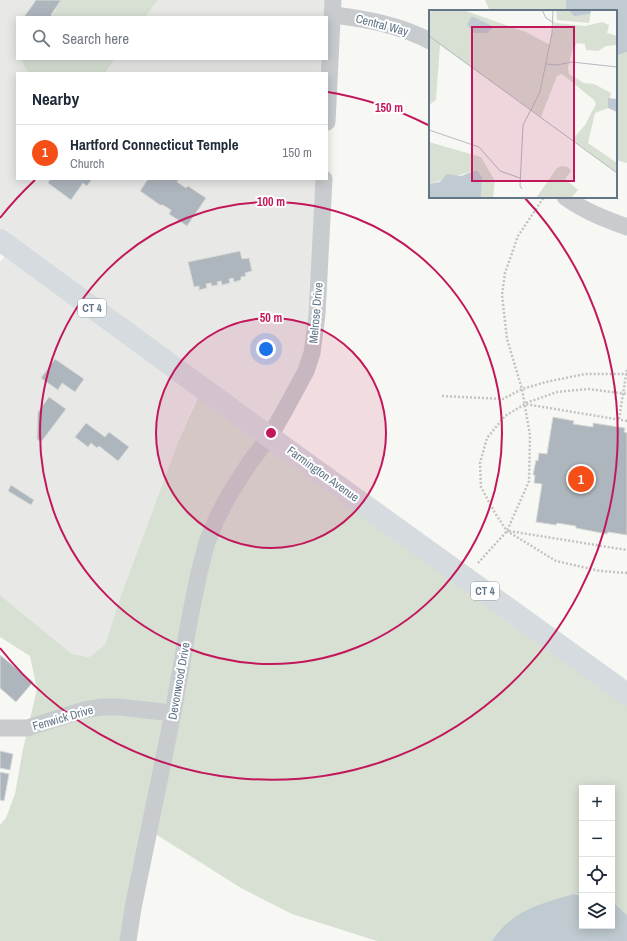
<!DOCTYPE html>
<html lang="en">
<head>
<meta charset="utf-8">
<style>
	body { margin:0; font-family:"Archivo Narrow",sans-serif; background:#f6f6f7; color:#1f2937 }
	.controls { position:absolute; right:12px; bottom:12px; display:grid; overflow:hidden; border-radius:0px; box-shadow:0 2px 10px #0003 }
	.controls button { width:36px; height:36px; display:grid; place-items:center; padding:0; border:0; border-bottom:1px solid #e0e1e3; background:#fff; color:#1f2937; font:20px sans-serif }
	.you { position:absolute; left:266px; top:349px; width:14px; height:14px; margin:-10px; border:3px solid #fff; border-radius:50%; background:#1a73e8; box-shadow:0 0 0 6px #1a73e833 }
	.badge { display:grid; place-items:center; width:26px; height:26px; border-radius:50%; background:#f54e16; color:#fff; font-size:13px; font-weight:700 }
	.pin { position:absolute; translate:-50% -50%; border:2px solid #fff; box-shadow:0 1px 4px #0006 }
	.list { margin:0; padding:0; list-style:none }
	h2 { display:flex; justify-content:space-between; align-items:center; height:52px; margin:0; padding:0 16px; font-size:17px }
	h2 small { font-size:13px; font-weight:400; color:#747a83 }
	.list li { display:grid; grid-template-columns:26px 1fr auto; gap:12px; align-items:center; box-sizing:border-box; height:56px; padding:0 16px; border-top:1px solid #e0e1e3 }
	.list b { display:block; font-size:15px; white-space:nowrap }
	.list p { margin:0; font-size:13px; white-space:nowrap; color:#747a83 }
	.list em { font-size:13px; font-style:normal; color:#747a83 }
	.icon { flex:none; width:22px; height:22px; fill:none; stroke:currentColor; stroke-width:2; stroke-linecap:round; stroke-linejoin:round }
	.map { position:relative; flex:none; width:627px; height:941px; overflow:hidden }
	.search { position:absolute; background:#fff; box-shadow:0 2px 10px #0003; left:16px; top:16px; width:312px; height:44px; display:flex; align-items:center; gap:10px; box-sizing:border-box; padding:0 14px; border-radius:0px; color:#747a83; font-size:15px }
	.panel { position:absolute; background:#fff; box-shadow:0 2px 10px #0003; left:16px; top:72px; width:312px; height:108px; border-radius:0px }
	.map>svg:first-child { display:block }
	.built { fill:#e8e9e7 }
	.green { fill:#d8e0d4 }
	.water { fill:#bfcbd0 }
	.building { fill:#aeb6bd; stroke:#d8d9d6 }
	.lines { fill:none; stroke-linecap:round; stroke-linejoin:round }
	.path { stroke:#c2c3c5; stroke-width:2.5; stroke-dasharray:2 2; stroke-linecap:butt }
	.street { stroke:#c9cccf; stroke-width:17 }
	.primary { stroke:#d6dbe0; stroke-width:22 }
	.ring { fill:none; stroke:#c2185b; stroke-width:2 }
	.labels { text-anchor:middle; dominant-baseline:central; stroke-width:4; stroke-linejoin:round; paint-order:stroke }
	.shield { fill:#fff; stroke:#929fac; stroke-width:1 }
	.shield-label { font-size:11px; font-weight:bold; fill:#637688 }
	.street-label { font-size:12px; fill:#637688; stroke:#fff }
	.inset-road { fill:none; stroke:#b3bbc2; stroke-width:1 }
	.view { fill:#c2185b; fill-opacity:0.15; stroke:#c2185b; stroke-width:2 }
	.inset-edge { fill:none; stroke:#637688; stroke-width:2 }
	.centre { fill:#c2185b; stroke:#fff; stroke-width:2 }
	.ring-label { font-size:12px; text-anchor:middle; font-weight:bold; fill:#c2185b; stroke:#fff; stroke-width:4; stroke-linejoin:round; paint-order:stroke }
</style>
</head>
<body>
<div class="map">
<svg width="627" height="941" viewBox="0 0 627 941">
	<rect width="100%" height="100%" fill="#f7f7f3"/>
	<g class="built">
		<path d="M 0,0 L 50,0 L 56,10 L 51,17 L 17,17 L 17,59 L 21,59 L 28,73 L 17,73 L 17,179 L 324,179 L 316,332 L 270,436 L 201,388 L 178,442 L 148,522 L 121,595 L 105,645 L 89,657 L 72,654 L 0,595 L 0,262 L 11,249 L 0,240 Z"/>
		<path d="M 158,0 L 333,0 L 327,73 L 105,73 L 115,59 L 327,59 L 327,17 L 145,17 Z"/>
	</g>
	<g class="green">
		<path d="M 50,0 L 158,0 L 145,17 L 51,17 L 56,10 Z"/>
		<path d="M 485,0 L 566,0 L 566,11 L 490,11 Z"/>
		<path d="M 627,52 L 627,163 L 616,160 L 616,56 Z"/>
		<path d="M 21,59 L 115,59 L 105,73 L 28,73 Z"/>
		<path d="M 202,388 L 627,694 L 627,915 L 615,904 L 612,903 L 612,788 L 582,788 L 582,896 L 574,894 L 492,941 L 377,941 L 292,914 L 241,888 L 149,830 L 128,941 L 0,941 L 0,825 L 6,818 L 15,794 L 23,749 L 37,689 L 30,656 L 0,637 L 0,595 L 72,654 L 89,657 L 105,645 L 121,595 L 178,442 Z"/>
	</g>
	<g class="water">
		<path d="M 566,0 L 627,0 L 627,52 L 616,56 L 616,11 L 566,11 Z"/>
		<path d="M 574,894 L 582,896 L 582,926 L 612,926 L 612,903 L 615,904 L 627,915 L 627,941 L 492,941 C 512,910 540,904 574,894 Z"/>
	</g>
	<g class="building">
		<path d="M 36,0 L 61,0 L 51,15 L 53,17 L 24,17 Z"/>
		<path d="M 50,179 L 92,179 L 87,186 L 83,183 L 71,200 L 48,183 Z"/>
		<path d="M 148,179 L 179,179 L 177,182 L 186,188 L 188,186 L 206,198 L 187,226 L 169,214 L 171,210 L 163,205 L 160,205 L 140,191 Z"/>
		<path d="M 240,251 L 242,259 L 249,258 L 252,271 L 245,273 L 246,276 L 241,277 L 241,280 L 234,282 L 233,278 L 229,279 L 230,283 L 222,285 L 221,281 L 217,282 L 218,285 L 212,286 L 211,283 L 206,284 L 207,288 L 199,290 L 199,286 L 194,287 L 188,262 Z"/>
		<path d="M 55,359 L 84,379 L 75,392 L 62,383 L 58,390 L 41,378 Z"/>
		<path d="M 49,397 L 66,409 L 41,442 L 37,439 L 38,412 Z"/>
		<path d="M 553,417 L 574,421 L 573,424 L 593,427 L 593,423 L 625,428 L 624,432 L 627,433 L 627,535 L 608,532 L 607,534 L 576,528 L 576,526 L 557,523 L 556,525 L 536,522 L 542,484 L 534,483 L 535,475 L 533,475 L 536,460 L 538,461 L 539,453 L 547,454 Z"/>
		<path d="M 86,423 L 105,437 L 109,432 L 129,447 L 118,461 L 99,446 L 97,448 L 91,443 L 88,447 L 75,437 Z"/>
		<path d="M 11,485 L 34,500 L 31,505 L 8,491 Z"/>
		<path d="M 0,655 L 33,682 L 16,702 L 0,688 Z"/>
		<path d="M 0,751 L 13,754 L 10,770 L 0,768 Z"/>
		<path d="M 0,772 L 9,774 L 4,801 L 0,800 Z"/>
	</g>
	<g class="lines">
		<g class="path">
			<path d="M 442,396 L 503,399 L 522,389 L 546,382 L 585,374 L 627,374"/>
			<path d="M 526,403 L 557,392 L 588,389 L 627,394"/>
			<path d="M 619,419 L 627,369"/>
			<path d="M 627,421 L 525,404 L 505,416 L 487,438 L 480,463 L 481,487 L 495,513 L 507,531 L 556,561 L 600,571 L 627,573"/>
			<path d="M 509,531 L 627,550"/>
			<path d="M 478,563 L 507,531 L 529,481 L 530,435 L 522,389 L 507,339 L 502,295 L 505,273 L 518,236 L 544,197"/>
		</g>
		<g class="street">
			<path d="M 333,15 C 367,19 399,25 430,41"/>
			<path d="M 327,122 L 333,0"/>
			<path d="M 565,197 C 584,211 605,219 627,227"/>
			<path d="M 0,728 L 27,728 L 84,710 L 102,707 L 119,707 L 173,713"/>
			<path d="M 128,941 L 133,908 L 173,713 L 190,617 L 199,573 L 207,542 L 217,518 L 229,495 L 250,462 L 270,436 L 286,408 L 306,371 L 312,353 L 317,315 L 324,179"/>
		</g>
		<path class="primary" d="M 0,240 L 242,417 L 627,694"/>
	</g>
	<circle cx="271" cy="433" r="115" fill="#c2185b" fill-opacity=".12"/>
	<g class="ring">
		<circle cx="271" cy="433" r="115"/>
		<circle cx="271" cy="433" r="231"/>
		<path d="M0 218A346 346 0 0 1 35 180M328 92A346 346 0 0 1 428 125M524 197A346 346 0 1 1 0 648"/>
	</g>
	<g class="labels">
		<g class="shield">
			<rect x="78" y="299" width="28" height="18" rx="3"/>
			<rect x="471" y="582" width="28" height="18" rx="3"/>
		</g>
		<g class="shield-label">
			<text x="92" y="308">CT 4</text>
			<text x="485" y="591">CT 4</text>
		</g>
		<g class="street-label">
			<text transform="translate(382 25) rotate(15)">Central Way</text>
			<text transform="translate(316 313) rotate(-85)">Melrose Drive</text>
			<text transform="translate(323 474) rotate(36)">Farmington Avenue</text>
			<text transform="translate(179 681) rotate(-80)">Devonwood Drive</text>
			<text transform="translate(63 718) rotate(-16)">Fenwick Drive</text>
		</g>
	</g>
	<g transform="translate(429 10)">
		<rect width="188" height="188" fill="#f7f7f3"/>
		<path d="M 8,0 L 34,0 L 97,22 L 121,35 L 125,13 L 157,16 L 173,12 L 180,15 L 178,23 L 188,26 L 188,35 L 177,36 L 169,41 L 157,40 L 156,34 L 148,33 L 143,41 L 139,58 L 140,64 L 155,73 L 165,74 L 182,83 L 179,98 L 166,103 L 159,133 L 188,153 L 188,163 L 143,130 L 156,115 L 167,94 L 165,90 L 133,64 L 128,66 L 112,107 L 11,35 L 7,90 L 0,95 L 0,2 ZM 127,0 L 162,0 L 160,13 L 128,10 ZM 0,132 L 52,147 L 66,171 L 64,188 L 52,188 L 53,167 L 48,160 L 0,174 ZM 133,156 L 139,157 L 142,161 L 136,169 L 149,180 L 142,188 L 107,188 L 128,158 Z" fill="#d8e0d4"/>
		<path d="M 140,0 L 162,0 L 161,4 L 145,6 ZM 42,7 L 45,7 L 65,17 L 58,23 L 45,23 L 38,15 ZM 179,88 L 188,89 L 188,102 L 179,98 ZM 48,160 L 53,167 L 52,188 L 0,188 L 0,174 L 11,172 L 18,164 L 32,166 Z" fill="#bfcbd0"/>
		<path class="inset-road" d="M 113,0 L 117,8 L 125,13M 0,26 L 188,163M 117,54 L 128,55 L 143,52 L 188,57M 0,120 L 50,137 L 71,161 L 91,168M 93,179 L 91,176 L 94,115 L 111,82 L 123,23 L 124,0"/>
		<path class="view" d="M 43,17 L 145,17 L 145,171 L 43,171 Z"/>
		<rect width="188" height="188" class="inset-edge"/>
	</g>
	<circle cx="271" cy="433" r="6" class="centre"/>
	<g class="ring-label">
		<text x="389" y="112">150 m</text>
		<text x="271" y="206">100 m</text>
		<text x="271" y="322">50 m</text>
	</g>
</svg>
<div class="controls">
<button>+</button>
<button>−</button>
<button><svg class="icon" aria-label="locate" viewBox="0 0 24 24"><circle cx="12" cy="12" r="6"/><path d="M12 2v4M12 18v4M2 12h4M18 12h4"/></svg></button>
<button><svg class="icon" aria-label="layers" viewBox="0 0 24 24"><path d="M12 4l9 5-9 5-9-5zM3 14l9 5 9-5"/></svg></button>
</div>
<div class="you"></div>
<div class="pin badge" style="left:581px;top:479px">1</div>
<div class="search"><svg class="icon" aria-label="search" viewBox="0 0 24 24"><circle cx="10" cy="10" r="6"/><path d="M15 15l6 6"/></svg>Search here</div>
<section class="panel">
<h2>Nearby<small></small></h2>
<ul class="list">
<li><span class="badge">1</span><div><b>Hartford Connecticut Temple</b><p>Church</p></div><em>150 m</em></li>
</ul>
</section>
</div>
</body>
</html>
